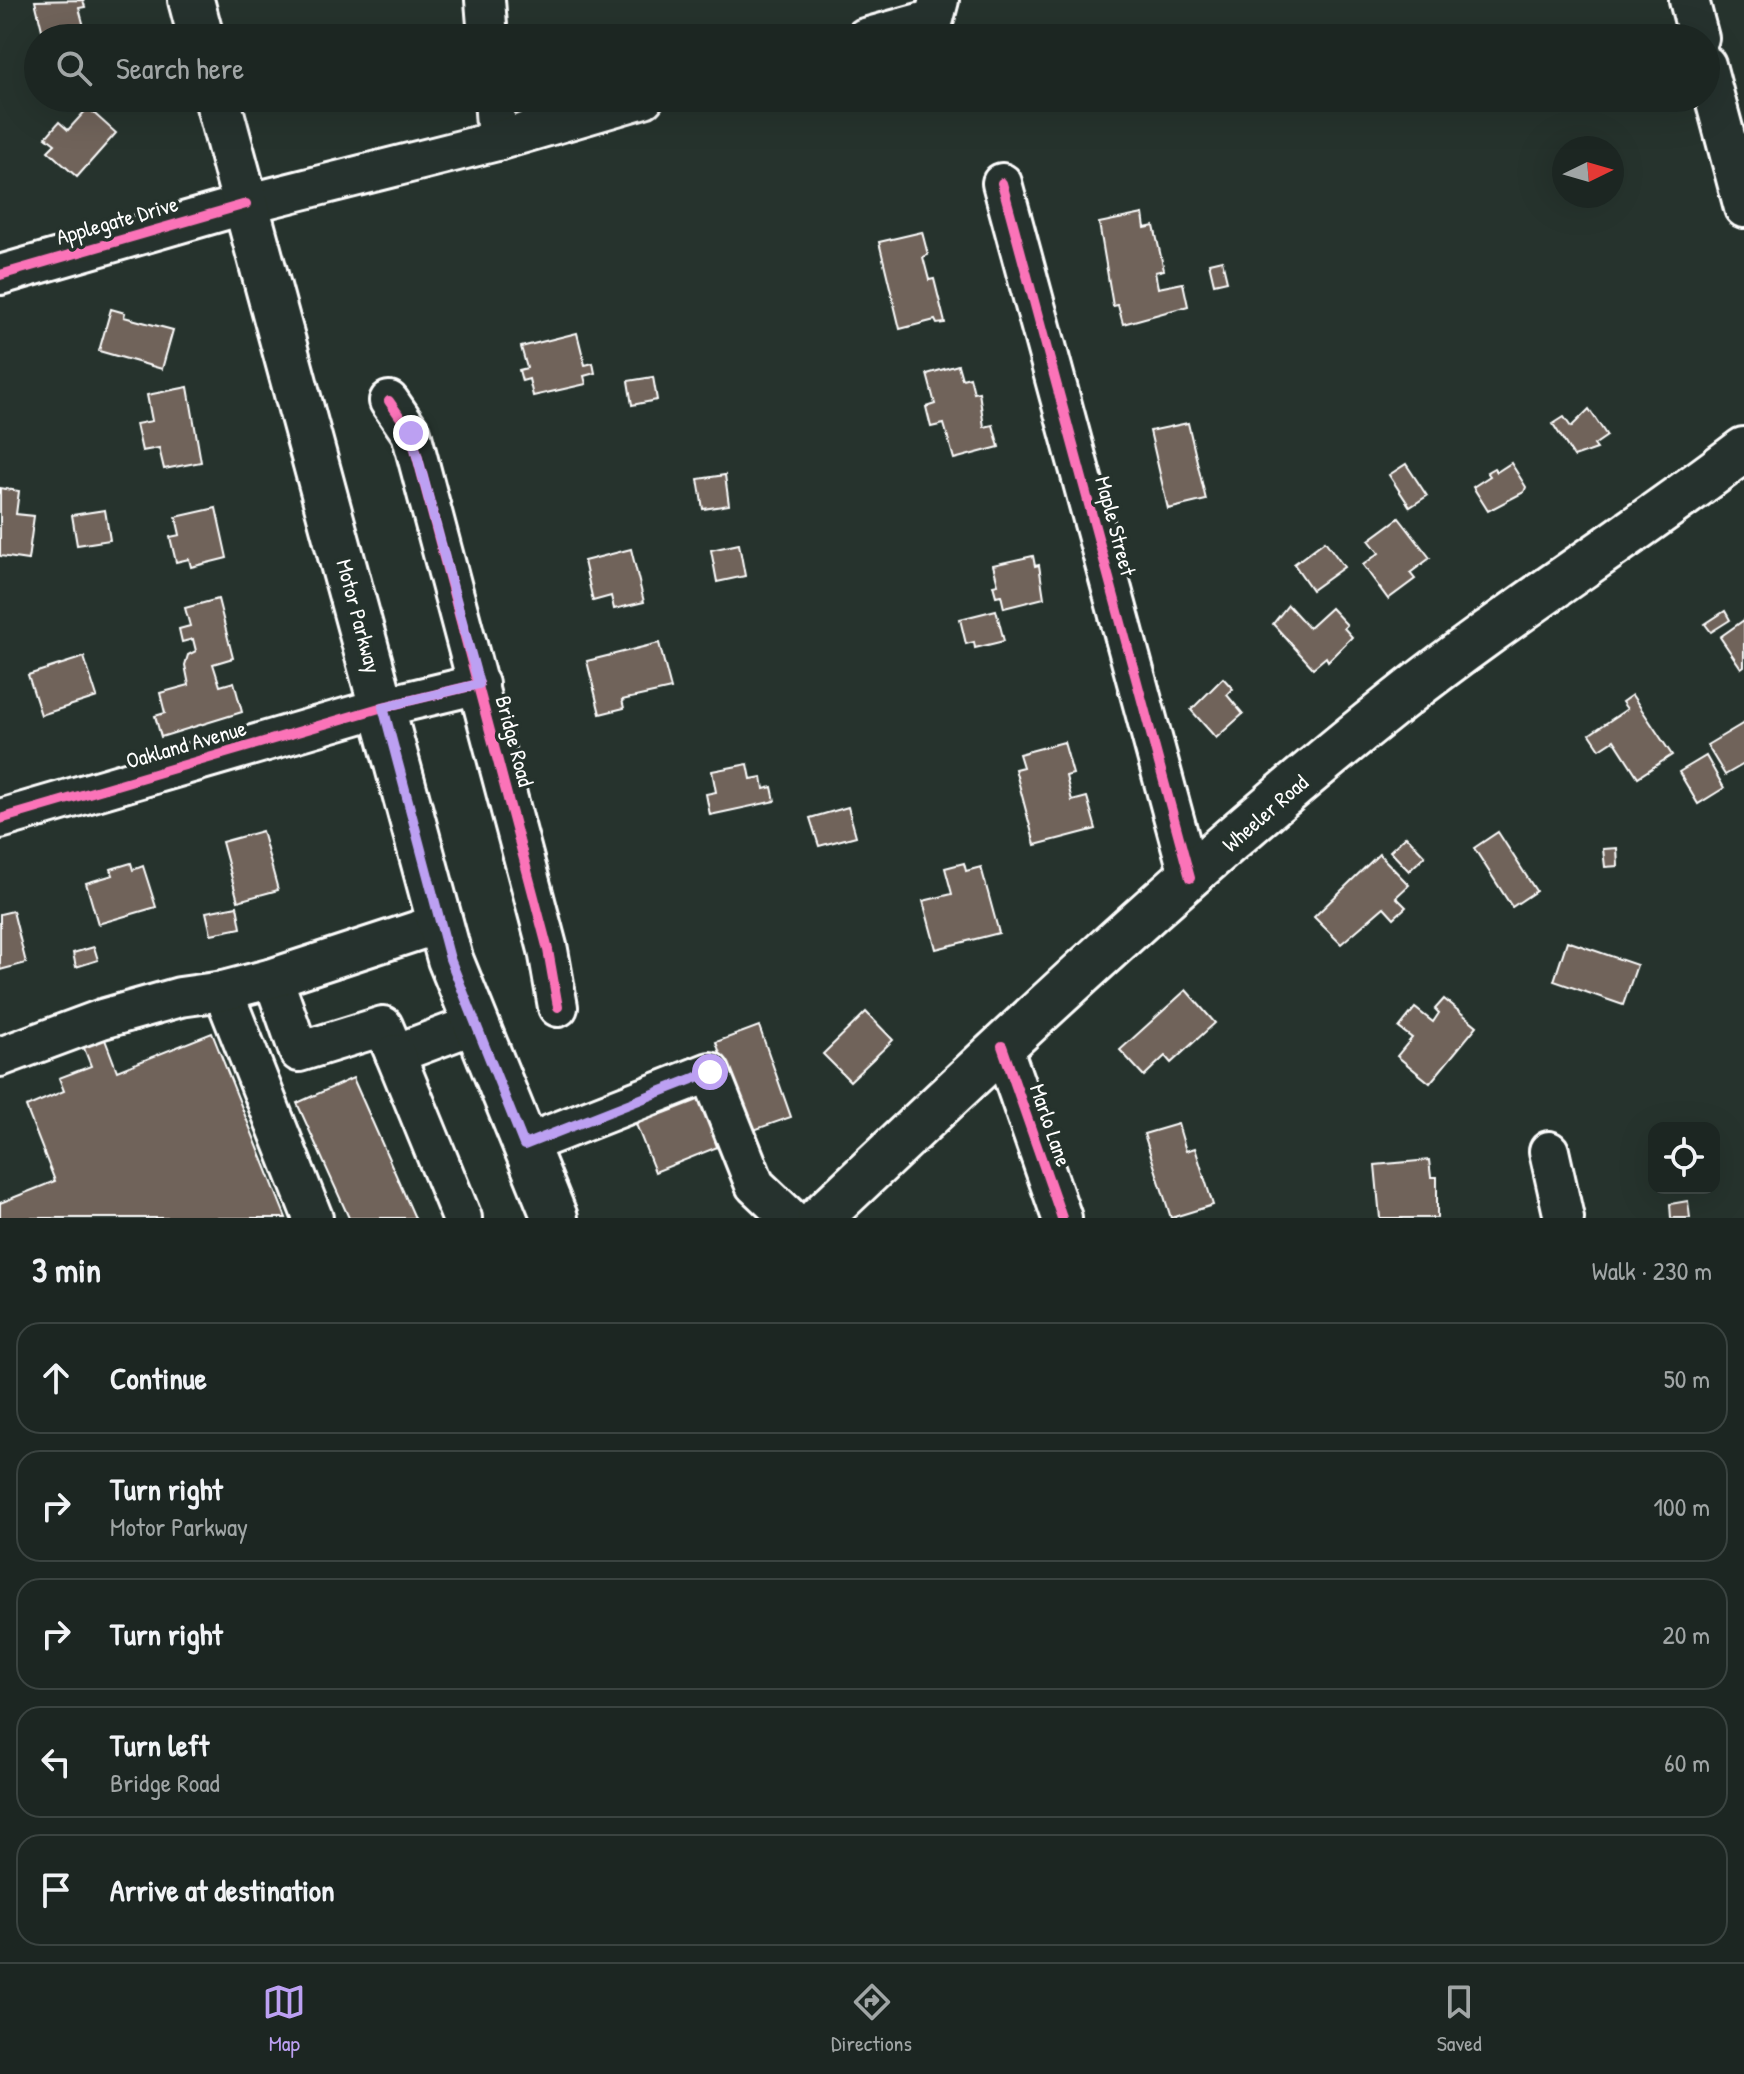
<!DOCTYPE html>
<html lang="en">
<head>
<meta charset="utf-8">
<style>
	body { margin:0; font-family:"Patrick Hand",sans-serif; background:#252e2a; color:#f1f3f6 }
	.controls { position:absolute; right:24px; bottom:24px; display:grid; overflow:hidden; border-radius:16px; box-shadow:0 8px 32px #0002 }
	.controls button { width:72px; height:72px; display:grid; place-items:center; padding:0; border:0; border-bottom:2px solid #3a4340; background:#1c2622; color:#f1f3f6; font:40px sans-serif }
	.compass { position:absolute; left:1552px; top:136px; width:72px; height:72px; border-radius:50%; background:#1c2622; box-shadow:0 8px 32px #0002; rotate:85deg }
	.stop { position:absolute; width:24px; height:24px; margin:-18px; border:6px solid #bca0f2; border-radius:50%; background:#fff }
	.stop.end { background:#bca0f2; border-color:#fff; box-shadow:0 2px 8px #0008 }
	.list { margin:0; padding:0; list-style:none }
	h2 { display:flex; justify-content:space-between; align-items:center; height:104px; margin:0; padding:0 32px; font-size:34px }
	h2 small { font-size:26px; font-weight:400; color:#a0a5a5 }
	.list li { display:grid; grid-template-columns:52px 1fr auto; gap:24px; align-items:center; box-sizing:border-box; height:112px; margin:0 16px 16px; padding:0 16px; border:2px solid #3a4340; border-radius:24px }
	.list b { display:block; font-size:30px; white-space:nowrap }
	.list p { margin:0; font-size:26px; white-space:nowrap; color:#a0a5a5 }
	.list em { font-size:26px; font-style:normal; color:#a0a5a5 }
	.icon { flex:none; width:44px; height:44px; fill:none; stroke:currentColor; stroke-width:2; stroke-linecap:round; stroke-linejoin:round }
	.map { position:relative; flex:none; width:1744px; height:1218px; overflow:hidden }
	.search { position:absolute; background:#1c2622; box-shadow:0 8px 32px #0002; left:24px; right:24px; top:24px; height:88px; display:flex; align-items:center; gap:20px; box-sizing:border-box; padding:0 28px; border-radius:44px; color:#a0a5a5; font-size:30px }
	.sheet { height:744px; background:#1c2622 }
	nav { display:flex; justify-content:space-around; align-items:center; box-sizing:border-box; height:112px; border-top:2px solid #3a4340; background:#1c2622; font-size:22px; color:#a0a5a5 }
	nav a { display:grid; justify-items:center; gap:4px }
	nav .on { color:#bca0f2 }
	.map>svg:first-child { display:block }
	.building { fill:#70645a; stroke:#fff; stroke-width:2 }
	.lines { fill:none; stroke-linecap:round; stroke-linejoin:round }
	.minor-casing { stroke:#fff; stroke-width:44 }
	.major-casing { stroke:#fff; stroke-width:50 }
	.minor { stroke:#26332d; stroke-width:38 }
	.major { stroke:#26332d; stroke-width:44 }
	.cycleway-casing { stroke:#26332d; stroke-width:15 }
	.cycleway { stroke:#fb73b8; stroke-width:10 }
	.route { stroke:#bca0f2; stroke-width:10 }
	.labels { text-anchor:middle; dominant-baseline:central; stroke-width:7; stroke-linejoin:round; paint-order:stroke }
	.street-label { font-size:22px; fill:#fff; stroke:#26332d }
</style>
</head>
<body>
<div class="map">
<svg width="1744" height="1218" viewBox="0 0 1744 1218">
	<rect width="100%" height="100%" fill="#26332d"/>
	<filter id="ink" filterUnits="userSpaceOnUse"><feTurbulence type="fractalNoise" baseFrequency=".0125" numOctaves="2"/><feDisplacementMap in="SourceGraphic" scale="16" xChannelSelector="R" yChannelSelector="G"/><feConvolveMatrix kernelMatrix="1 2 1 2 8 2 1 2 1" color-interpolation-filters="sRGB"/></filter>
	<g filter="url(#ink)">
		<g class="building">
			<path d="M 83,0 L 85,7 L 79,8 L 87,38 L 44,38 L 35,1 Z"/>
			<path d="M 88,108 L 116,133 L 77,177 L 48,151 L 55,144 L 46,137 L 59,122 L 68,130 Z"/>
			<path d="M 1143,214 L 1145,228 L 1154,226 L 1164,270 L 1155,272 L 1158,288 L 1183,283 L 1188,306 L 1123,324 L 1118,305 L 1113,306 L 1099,223 Z"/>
			<path d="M 922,232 L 928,255 L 923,257 L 929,280 L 934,279 L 945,323 L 937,324 L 935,320 L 900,329 L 879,242 Z"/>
			<path d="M 1222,260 L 1227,281 L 1214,284 L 1209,263 Z"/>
			<path d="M 111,309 L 125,313 L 124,317 L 173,330 L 162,369 L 99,351 Z"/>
			<path d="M 577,333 L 585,365 L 593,363 L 595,373 L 584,376 L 586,384 L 533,396 L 529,379 L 522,381 L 519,370 L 527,368 L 521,347 Z"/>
			<path d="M 958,365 L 962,379 L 970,377 L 974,393 L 979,392 L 984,427 L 993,425 L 999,447 L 954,459 L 944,424 L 931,427 L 926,407 L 935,404 L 927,374 Z"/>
			<path d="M 653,377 L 657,400 L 632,405 L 628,381 Z"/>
			<path d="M 188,387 L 201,462 L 164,469 L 159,448 L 142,451 L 136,424 L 152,421 L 147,395 Z"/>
			<path d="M 1589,409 L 1607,436 L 1594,445 L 1597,449 L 1574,457 L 1553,424 L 1564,417 L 1571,427 Z"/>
			<path d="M 1188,423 L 1206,500 L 1168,509 L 1150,431 Z"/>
			<path d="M 1511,463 L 1526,487 L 1524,492 L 1488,511 L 1473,487 L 1490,476 L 1487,472 L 1494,468 L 1497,472 Z"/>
			<path d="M 1406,464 L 1427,496 L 1410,507 L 1389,475 Z"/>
			<path d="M 725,475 L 729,505 L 703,509 L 698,479 Z"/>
			<path d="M 0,488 L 19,491 L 16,514 L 34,516 L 28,560 L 0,556 Z"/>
			<path d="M 216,508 L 227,558 L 191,567 L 189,559 L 176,562 L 170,537 L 180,535 L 176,517 Z"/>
			<path d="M 105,510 L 110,540 L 77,545 L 72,515 Z"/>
			<path d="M 1399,518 L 1430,558 L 1410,573 L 1415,579 L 1388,599 L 1363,565 L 1379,553 L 1369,540 Z"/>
			<path d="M 1325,541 L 1344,567 L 1312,590 L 1294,564 Z"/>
			<path d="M 739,544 L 745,576 L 717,582 L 711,550 Z"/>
			<path d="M 631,549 L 644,602 L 614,609 L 611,596 L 593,601 L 584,561 Z"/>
			<path d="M 1033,556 L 1035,566 L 1039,565 L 1044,598 L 1004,608 L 1001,595 L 996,596 L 993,585 L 998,584 L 993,565 Z"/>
			<path d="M 218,599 L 233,658 L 213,664 L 220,686 L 234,682 L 242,712 L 161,737 L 155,716 L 165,713 L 160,693 L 189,685 L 185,665 L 188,655 L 196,651 L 193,639 L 182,642 L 179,629 L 190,626 L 185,608 Z"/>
			<path d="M 1288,605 L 1309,628 L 1331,608 L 1347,625 L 1344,628 L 1352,637 L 1328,661 L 1326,657 L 1313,668 L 1273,624 Z"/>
			<path d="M 996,610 L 1004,641 L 975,648 L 974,642 L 966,644 L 960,619 Z"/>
			<path d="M 1725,611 L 1730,620 L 1711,632 L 1705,624 Z"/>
			<path d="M 1744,620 L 1744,666 L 1741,668 L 1720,637 Z"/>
			<path d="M 659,643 L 671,689 L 622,700 L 624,708 L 600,714 L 587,661 Z"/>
			<path d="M 84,657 L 97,697 L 41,715 L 28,675 Z"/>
			<path d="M 1223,678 L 1233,689 L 1227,695 L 1243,714 L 1216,738 L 1191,710 Z"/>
			<path d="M 1632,695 L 1672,755 L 1638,777 L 1614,740 L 1600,749 L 1590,734 L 1627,709 L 1622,702 Z"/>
			<path d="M 1744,723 L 1744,764 L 1725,775 L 1707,745 Z"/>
			<path d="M 1064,742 L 1073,774 L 1066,776 L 1072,801 L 1087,797 L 1096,829 L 1035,845 L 1015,769 L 1023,767 L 1019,754 Z"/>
			<path d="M 1706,756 L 1724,788 L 1698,804 L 1679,772 Z"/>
			<path d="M 748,764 L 751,779 L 762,777 L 764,789 L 772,787 L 775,801 L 710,815 L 706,794 L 716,792 L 712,771 Z"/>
			<path d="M 848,807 L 856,836 L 819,846 L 810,818 Z"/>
			<path d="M 262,831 L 278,890 L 238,901 L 222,842 Z"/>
			<path d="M 1498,832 L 1536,891 L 1512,907 L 1474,848 Z"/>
			<path d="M 1406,836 L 1425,856 L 1409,871 L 1390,851 Z"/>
			<path d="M 1617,848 L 1618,866 L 1605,867 L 1603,849 Z"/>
			<path d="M 1379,854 L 1409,885 L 1396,897 L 1406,907 L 1394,918 L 1384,907 L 1341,944 L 1314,917 Z"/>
			<path d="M 131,863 L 133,870 L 143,866 L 156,907 L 98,924 L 86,883 L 113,875 L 111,869 Z"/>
			<path d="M 964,863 L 966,871 L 981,867 L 999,933 L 936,949 L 923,901 L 952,894 L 945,868 Z"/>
			<path d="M 237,906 L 241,928 L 211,934 L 206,912 Z"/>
			<path d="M 13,911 L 26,963 L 0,970 L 0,914 Z"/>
			<path d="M 1567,941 L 1637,965 L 1623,1005 L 1554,981 Z"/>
			<path d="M 94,947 L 98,960 L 76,967 L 73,953 Z"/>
			<path d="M 1186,990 L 1215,1023 L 1171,1063 L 1165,1056 L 1144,1076 L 1120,1050 Z"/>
			<path d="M 1444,999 L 1477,1026 L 1430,1083 L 1397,1056 L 1412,1038 L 1399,1028 L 1415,1008 L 1433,1022 L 1439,1013 L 1435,1009 Z"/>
			<path d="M 866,1012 L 893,1040 L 850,1081 L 823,1054 Z"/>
			<path d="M 759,1026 L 791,1117 L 748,1132 L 716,1042 Z"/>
			<path d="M 101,1029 L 117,1071 L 212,1033 L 286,1218 L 0,1218 L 0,1203 L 55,1181 L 26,1107 L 64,1091 L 59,1078 L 91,1066 L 80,1038 Z"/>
			<path d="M 353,1078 L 415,1218 L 349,1218 L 297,1103 Z"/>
			<path d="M 711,1095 L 730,1142 L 655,1172 L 636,1124 Z"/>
			<path d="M 1178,1124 L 1186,1151 L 1195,1148 L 1213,1205 L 1171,1218 L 1144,1134 Z"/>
			<path d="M 1429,1160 L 1431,1177 L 1437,1177 L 1437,1218 L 1380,1218 L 1375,1165 Z"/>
			<path d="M 1688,1201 L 1690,1218 L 1671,1218 L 1670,1204 Z"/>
		</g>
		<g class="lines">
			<g class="minor-casing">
				<g id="minor">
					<path d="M 485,0 L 488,38"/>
					<path d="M 1689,0 L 1699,38"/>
					<path d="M 865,38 L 934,19 L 939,0"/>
					<path d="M 1706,65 L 1744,208"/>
					<path d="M 494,98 L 497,141"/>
					<path d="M 1002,183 L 1190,878"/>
					<path d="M 0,275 L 246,204 L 497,141 L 644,98"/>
					<path d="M 389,401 L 411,433 L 548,950 L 558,1007"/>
					<path d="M 0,819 L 383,707 L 479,684"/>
					<path d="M 273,978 L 299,1052 L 383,1026 L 395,1054 L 475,1024"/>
					<path d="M 223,991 L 313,1218"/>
					<path d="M 1002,1046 L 1062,1218"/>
					<path d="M 395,1054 L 462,1218"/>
					<path d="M 0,1057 L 102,1019 L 180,997 L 223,991 L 273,978 L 441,923"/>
					<path d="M 524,1145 L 710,1072 L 755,1185 L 790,1218"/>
					<path d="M 1549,1151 L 1564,1218"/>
				</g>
			</g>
			<g class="major-casing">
				<g id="major">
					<path d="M 191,0 L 201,38"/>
					<path d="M 217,98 L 450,959 L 555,1218"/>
					<path d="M 820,1218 C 1007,1041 1195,862 1396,702 C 1508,613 1630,537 1744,450"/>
				</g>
			</g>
			<use href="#minor" class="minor"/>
			<use href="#major" class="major"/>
			<g class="cycleway-casing">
				<g id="cycleway">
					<path d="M 1002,183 L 1190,878"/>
					<path d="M 0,275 L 246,204"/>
					<path d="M 389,401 L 411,433 L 548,950 L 558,1007"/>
					<path d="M 0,819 L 383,707 L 479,684"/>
					<path d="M 1002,1046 L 1062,1218"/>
				</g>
			</g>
			<use href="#cycleway" class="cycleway"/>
		</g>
	</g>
	<g class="lines" filter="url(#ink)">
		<path class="route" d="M 411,433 L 479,684 L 383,707 L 450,959 L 524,1145 L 710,1072"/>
	</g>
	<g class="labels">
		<g class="street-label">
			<text transform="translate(117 220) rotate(-16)">Applegate Drive</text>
			<text transform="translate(1116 526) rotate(75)">Maple Street</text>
			<text transform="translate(359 616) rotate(75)">Motor Parkway</text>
			<text transform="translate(515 741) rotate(75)">Bridge Road</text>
			<text transform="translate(186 744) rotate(-16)">Oakland Avenue</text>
			<text transform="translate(1265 813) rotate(-41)">Wheeler Road</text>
			<text transform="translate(1051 1125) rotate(71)">Marlo Lane</text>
		</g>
	</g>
</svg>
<div class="controls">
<button><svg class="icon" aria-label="locate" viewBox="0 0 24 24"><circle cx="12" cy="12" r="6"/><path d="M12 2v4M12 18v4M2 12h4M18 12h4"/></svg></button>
</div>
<svg class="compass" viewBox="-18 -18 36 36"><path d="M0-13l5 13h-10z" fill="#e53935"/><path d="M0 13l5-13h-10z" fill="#a0a5a5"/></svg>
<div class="stop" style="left:710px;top:1072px"></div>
<div class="stop end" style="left:411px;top:433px"></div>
<div class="search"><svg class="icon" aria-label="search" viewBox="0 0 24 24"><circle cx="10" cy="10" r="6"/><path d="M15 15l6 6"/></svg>Search here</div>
</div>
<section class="sheet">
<h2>3 min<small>Walk · 230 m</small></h2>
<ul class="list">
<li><svg class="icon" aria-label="ahead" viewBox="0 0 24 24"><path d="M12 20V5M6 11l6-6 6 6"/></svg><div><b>Continue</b></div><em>50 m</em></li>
<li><svg class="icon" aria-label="right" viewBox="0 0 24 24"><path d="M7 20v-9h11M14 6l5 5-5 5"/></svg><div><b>Turn right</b><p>Motor Parkway</p></div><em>100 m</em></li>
<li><svg class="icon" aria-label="right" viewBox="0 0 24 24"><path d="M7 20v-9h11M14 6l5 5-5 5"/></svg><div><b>Turn right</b></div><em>20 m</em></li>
<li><svg class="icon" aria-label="left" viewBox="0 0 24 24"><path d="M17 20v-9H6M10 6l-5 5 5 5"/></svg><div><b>Turn left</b><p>Bridge Road</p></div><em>60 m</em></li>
<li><svg class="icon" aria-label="arrive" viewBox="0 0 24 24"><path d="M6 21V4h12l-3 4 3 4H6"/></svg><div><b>Arrive at destination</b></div></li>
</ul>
</section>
<nav>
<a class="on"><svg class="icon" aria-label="map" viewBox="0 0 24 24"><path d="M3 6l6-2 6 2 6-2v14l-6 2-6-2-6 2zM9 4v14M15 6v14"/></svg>Map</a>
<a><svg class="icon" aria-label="directions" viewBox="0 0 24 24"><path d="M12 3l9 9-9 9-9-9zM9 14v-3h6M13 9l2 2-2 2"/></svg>Directions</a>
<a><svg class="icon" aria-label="saved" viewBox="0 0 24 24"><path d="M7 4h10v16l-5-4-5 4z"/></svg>Saved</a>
</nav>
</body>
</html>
